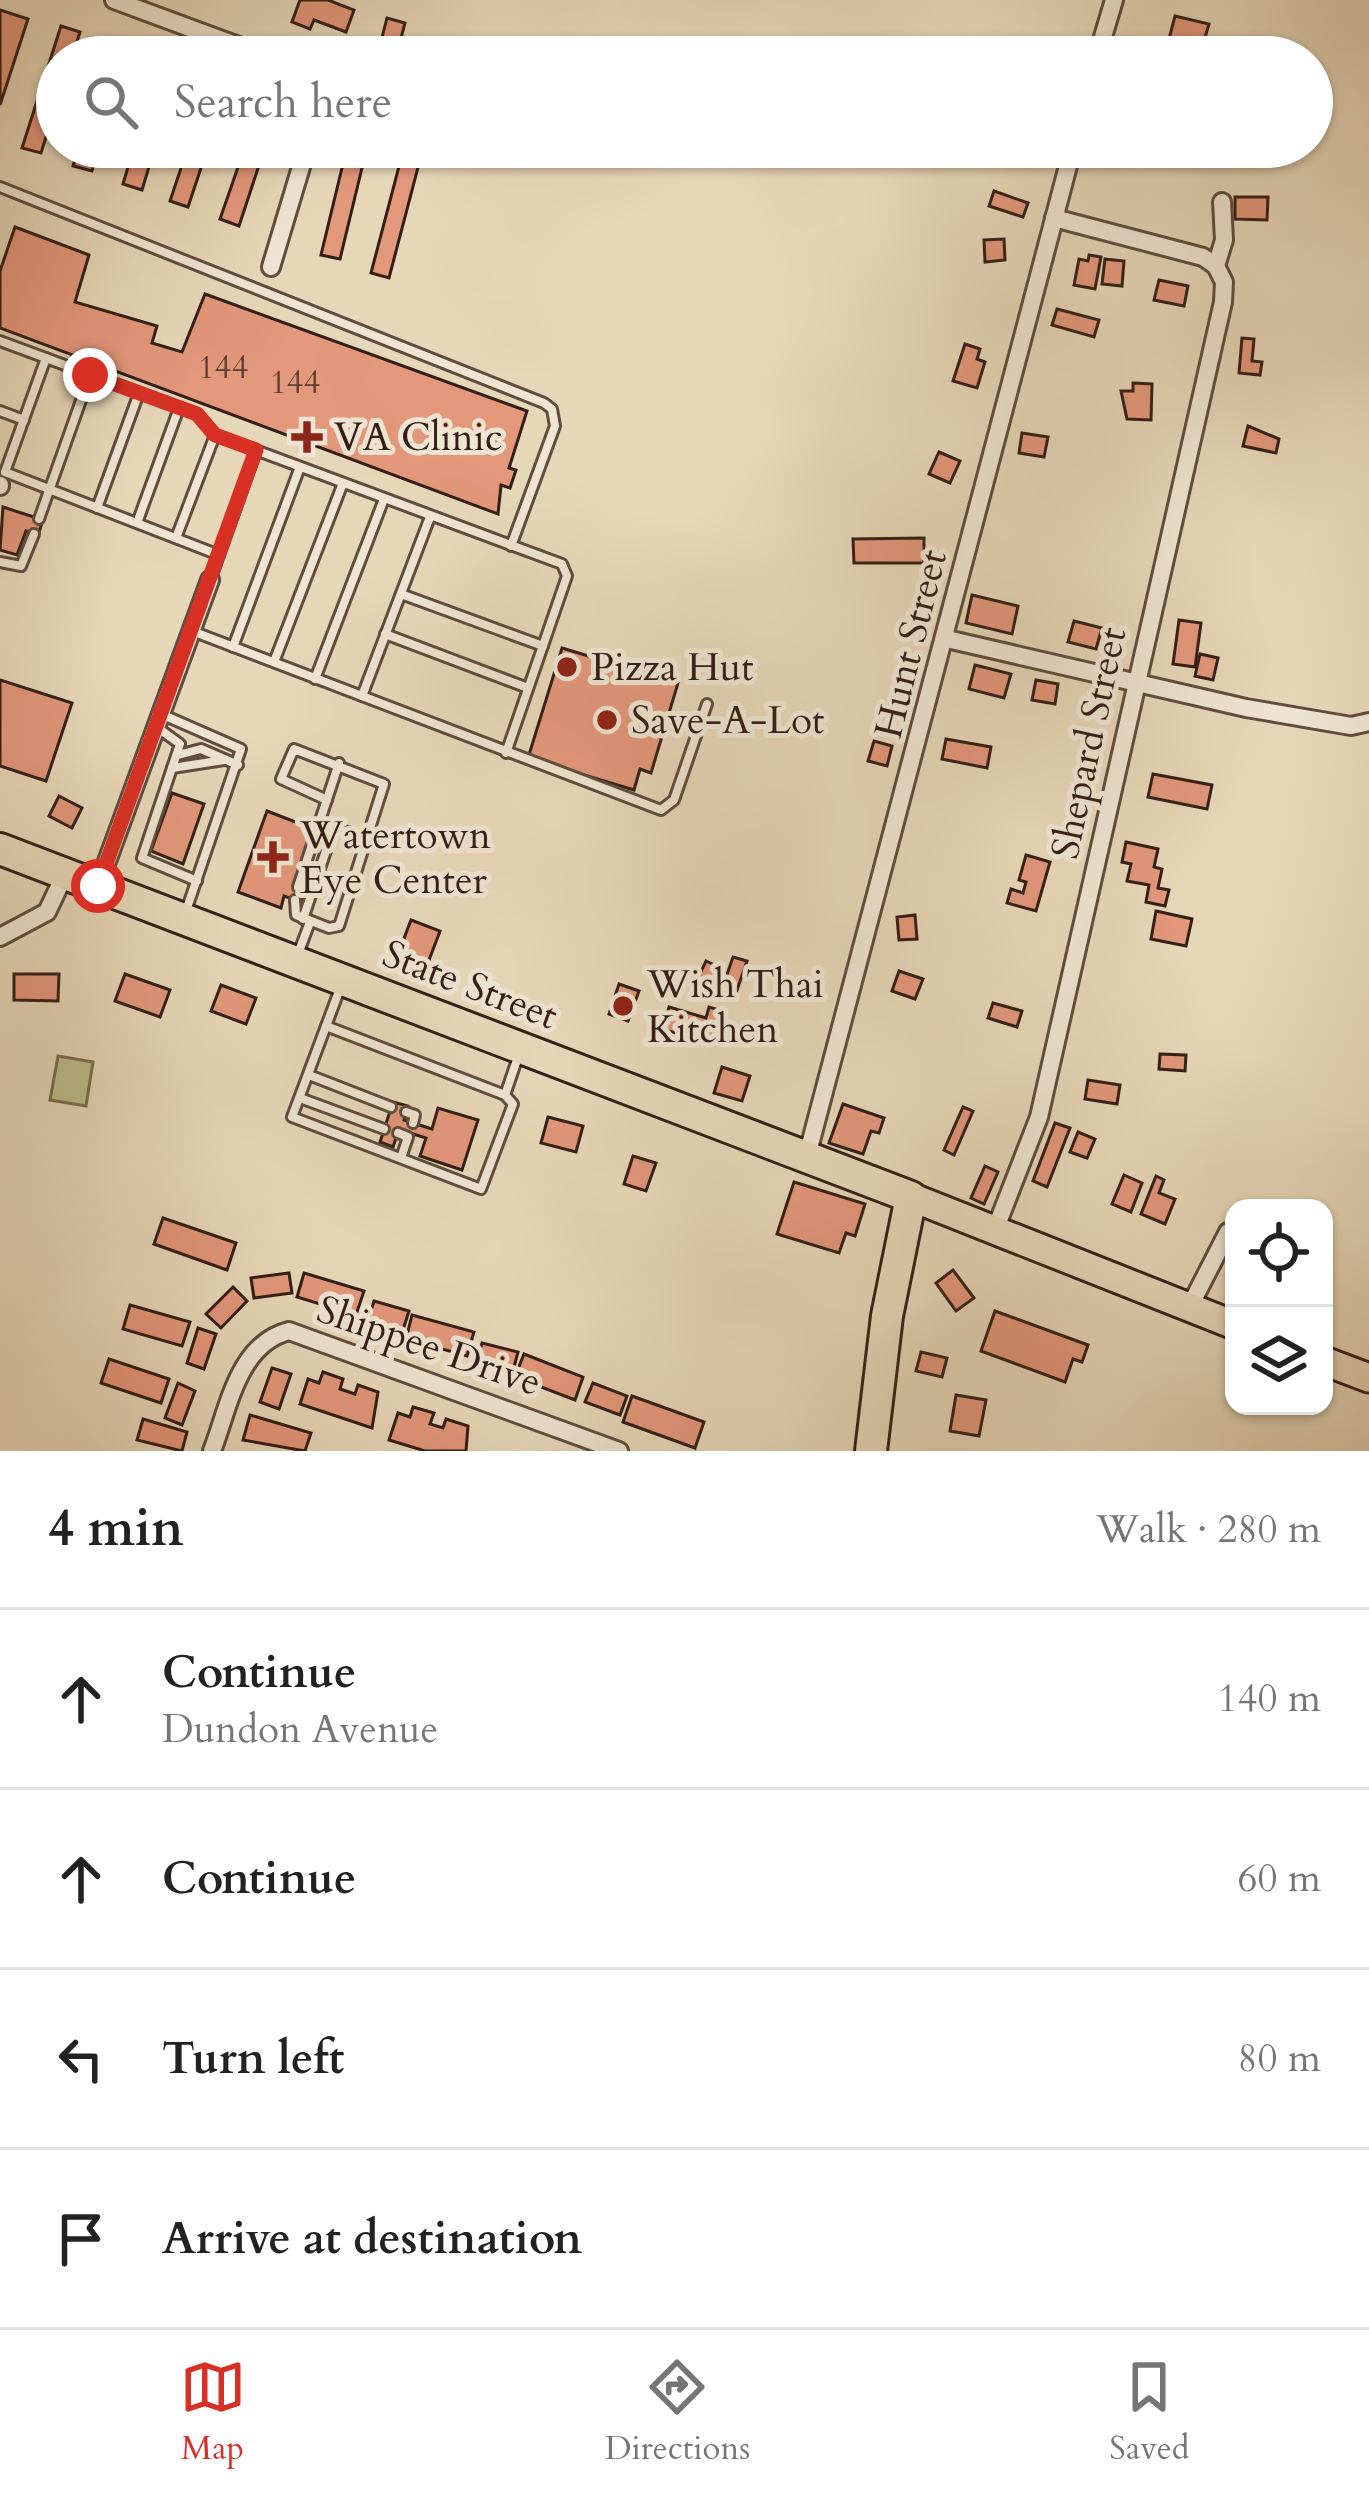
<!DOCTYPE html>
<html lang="en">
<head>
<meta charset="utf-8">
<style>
	body { margin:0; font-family:Cardo,serif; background:#f6f6f6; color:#222 }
	.controls { position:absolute; right:36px; bottom:36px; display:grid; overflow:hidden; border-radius:24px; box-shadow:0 3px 9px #0004 }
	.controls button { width:108px; height:108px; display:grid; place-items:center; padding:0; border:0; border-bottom:3px solid #e0e0e0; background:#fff; color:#222; font:60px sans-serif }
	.stop { position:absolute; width:36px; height:36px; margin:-27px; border:9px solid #d93025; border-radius:50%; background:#fff }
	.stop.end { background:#d93025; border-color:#fff; box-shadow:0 3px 12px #0008 }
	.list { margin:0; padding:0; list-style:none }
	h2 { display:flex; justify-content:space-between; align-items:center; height:156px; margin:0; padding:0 48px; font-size:51px }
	h2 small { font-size:39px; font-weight:400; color:#767676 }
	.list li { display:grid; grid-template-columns:78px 1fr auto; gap:36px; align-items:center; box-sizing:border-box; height:180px; padding:0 48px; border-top:3px solid #e0e0e0 }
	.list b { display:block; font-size:45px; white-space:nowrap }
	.list p { margin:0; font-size:39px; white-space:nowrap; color:#767676 }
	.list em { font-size:39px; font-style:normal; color:#767676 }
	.icon { flex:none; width:66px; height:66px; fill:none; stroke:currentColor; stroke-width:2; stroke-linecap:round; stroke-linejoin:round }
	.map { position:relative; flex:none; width:1369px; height:1451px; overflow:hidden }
	.search { position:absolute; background:#fff; box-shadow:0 3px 9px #0004; left:36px; right:36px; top:36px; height:132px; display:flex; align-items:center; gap:30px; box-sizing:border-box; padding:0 42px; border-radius:66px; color:#767676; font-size:45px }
	.sheet { height:876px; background:#fff }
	nav { display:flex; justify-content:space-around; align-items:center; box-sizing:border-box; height:168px; border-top:3px solid #e0e0e0; background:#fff; font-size:33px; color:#767676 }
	nav a { display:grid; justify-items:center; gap:6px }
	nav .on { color:#d93025 }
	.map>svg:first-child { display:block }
	.green { fill:#bdbc8a; stroke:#786d50; stroke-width:3 }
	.building { fill:#e3977b; stroke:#321e15; stroke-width:3 }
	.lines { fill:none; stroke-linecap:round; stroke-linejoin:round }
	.lane-casing { stroke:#5f4c3e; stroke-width:14 }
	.street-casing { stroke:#5f4c3e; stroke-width:22 }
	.primary-casing { stroke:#321e15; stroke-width:33 }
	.highway-casing { stroke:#321e15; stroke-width:36 }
	.lane { stroke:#efe5d2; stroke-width:8 }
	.street { stroke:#efe5d2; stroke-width:16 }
	.primary { stroke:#e7d7b9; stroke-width:27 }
	.highway { stroke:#e7d7b9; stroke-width:30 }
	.route { stroke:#d93025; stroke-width:15 }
	.poi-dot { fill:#8f2418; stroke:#efe5d2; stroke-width:4.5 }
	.labels { text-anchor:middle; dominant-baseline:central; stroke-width:10; stroke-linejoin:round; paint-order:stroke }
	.number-label { font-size:33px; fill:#5e3c2e }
	.poi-label { font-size:39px; fill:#321e15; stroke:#efe5d2; text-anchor:start }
	.street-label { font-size:39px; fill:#321e15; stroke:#efe5d2 }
</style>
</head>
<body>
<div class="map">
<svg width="1369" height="1451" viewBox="0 0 1369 1451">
	<rect width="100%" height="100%" fill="#e7d7b9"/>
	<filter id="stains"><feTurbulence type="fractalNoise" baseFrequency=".00167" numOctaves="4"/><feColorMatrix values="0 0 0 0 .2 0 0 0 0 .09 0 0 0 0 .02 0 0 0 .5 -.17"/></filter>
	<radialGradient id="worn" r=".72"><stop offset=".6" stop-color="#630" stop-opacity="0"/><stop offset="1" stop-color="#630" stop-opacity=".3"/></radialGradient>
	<path class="green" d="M 58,1056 L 93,1062 L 86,1106 L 50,1100 Z"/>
	<g class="building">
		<path d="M 300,0 L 328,0 L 354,10 L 346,32 L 314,20 L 310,29 L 292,22 Z"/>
		<path d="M 0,10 L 28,19 L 0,105 Z"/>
		<path d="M 1175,16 L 1209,24 L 1202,48 L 1169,39 Z"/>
		<path d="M 387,18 L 405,23 L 396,57 L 377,57 Z"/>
		<path d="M 61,26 L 80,32 L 72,57 L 57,57 L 57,102 L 41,153 L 22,148 Z"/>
		<path d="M 79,147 L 99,147 L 92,171 L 73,166 Z"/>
		<path d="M 134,147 L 155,147 L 142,190 L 123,184 Z"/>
		<path d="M 188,147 L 208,147 L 188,207 L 170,201 Z"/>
		<path d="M 245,147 L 265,147 L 239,226 L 220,219 Z"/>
		<path d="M 347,147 L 367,147 L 340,259 L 321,255 Z"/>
		<path d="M 403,151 L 421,156 L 389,278 L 371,273 Z"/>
		<path d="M 994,191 L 1028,203 L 1023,217 L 989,206 Z"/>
		<path d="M 1235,197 L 1268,197 L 1267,220 L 1235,219 Z"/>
		<path d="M 15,227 L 89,255 L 75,302 L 157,326 L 152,343 L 182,352 L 205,294 L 527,411 L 509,468 L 516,470 L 510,488 L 501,485 L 498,514 L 0,328 L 0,271 Z"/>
		<path d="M 1004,239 L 1005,260 L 985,262 L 984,240 Z"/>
		<path d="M 1089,255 L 1101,257 L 1095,289 L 1074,285 L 1079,259 L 1088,261 Z"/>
		<path d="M 1105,259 L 1124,261 L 1122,286 L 1102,284 Z"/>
		<path d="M 1159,280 L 1188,286 L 1184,306 L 1154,300 Z"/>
		<path d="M 1057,309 L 1099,320 L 1094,337 L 1052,325 Z"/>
		<path d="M 1242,338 L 1254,339 L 1252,361 L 1262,362 L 1260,375 L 1239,373 Z"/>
		<path d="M 965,344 L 980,349 L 977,359 L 985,362 L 977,388 L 953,381 Z"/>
		<path d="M 1133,383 L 1152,384 L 1151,420 L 1127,419 L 1121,391 L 1133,391 Z"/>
		<path d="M 1248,426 L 1279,439 L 1276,453 L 1243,446 Z"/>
		<path d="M 1022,433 L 1048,437 L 1044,457 L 1019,453 Z"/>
		<path d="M 939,452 L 960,461 L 950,483 L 929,474 Z"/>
		<path d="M 3,507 L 43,520 L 38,535 L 26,531 L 17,555 L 0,550 Z"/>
		<path d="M 924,538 L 924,563 L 854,563 L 853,539 Z"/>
		<path d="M 972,595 L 1018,606 L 1012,634 L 966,623 Z"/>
		<path d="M 1179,620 L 1201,623 L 1195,667 L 1173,664 Z"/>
		<path d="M 1074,621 L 1102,628 L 1096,649 L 1068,642 Z"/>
		<path d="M 562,648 L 678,683 L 651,773 L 640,769 L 634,790 L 528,758 Z"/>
		<path d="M 1200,654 L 1218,658 L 1213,680 L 1195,676 Z"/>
		<path d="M 975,665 L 1011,674 L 1004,698 L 969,689 Z"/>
		<path d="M 0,680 L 72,703 L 46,781 L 0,766 Z"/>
		<path d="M 1036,680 L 1058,684 L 1055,704 L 1032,700 Z"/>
		<path d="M 946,739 L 991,747 L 987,768 L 942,759 Z"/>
		<path d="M 874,741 L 892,746 L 887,766 L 868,761 Z"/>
		<path d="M 1153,774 L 1212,785 L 1207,809 L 1148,797 Z"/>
		<path d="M 172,793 L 204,804 L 183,864 L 151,851 Z"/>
		<path d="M 59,796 L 82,808 L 72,828 L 49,816 Z"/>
		<path d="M 267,811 L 314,829 L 293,885 L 305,889 L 301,902 L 284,896 L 281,908 L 238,892 Z"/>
		<path d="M 1126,842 L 1158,849 L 1154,867 L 1162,869 L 1158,888 L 1169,890 L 1165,906 L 1146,902 L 1149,885 L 1127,881 L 1131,864 L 1122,862 Z"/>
		<path d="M 1026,855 L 1050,862 L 1036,911 L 1007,903 L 1011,889 L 1023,893 L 1026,882 L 1019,880 Z"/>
		<path d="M 1156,911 L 1192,919 L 1186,946 L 1151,939 Z"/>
		<path d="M 915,915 L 917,939 L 899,940 L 897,917 Z"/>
		<path d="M 411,920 L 440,931 L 426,968 L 397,957 Z"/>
		<path d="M 733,957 L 747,961 L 734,999 L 720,995 Z"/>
		<path d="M 706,961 L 719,967 L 705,998 L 692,992 Z"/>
		<path d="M 899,971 L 923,979 L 915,999 L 892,991 Z"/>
		<path d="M 14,974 L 59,974 L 58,1001 L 14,1000 Z"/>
		<path d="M 125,974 L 170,990 L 160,1017 L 115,1001 Z"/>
		<path d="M 619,984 L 639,991 L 628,1021 L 609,1014 Z"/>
		<path d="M 221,985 L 256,998 L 246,1024 L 211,1011 Z"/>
		<path d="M 993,1003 L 1022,1011 L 1017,1027 L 988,1018 Z"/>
		<path d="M 669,1007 L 706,1018 L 709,1007 L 726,1012 L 716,1045 L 662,1029 Z"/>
		<path d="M 1160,1054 L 1186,1055 L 1185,1071 L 1159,1069 Z"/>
		<path d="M 722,1067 L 750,1076 L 742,1101 L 714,1093 Z"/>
		<path d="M 1088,1080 L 1120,1085 L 1117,1104 L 1085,1099 Z"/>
		<path d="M 393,1102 L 408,1106 L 404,1120 L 432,1129 L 438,1108 L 478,1120 L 462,1170 L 420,1156 L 426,1138 L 410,1133 L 399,1129 L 393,1147 L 380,1142 Z"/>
		<path d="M 843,1104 L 884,1118 L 879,1133 L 871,1131 L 863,1154 L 829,1143 Z"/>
		<path d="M 963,1107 L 973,1111 L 954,1155 L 944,1150 Z"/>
		<path d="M 548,1117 L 583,1126 L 576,1152 L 541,1143 Z"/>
		<path d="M 1055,1123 L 1070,1128 L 1047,1187 L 1033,1181 Z"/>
		<path d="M 1078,1132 L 1095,1139 L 1087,1158 L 1070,1152 Z"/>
		<path d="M 633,1156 L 656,1163 L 646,1191 L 624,1184 Z"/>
		<path d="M 985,1166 L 998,1172 L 984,1204 L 971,1198 Z"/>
		<path d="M 1124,1175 L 1142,1183 L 1131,1212 L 1112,1204 Z"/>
		<path d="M 1156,1176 L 1164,1180 L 1159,1193 L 1175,1199 L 1165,1224 L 1141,1214 Z"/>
		<path d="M 794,1182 L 865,1204 L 855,1236 L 846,1233 L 839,1253 L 777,1234 Z"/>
		<path d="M 163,1218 L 236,1243 L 227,1270 L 154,1244 Z"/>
		<path d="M 953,1270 L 974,1298 L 956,1311 L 936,1283 Z"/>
		<path d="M 289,1273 L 292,1293 L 254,1298 L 251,1278 Z"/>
		<path d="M 304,1273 L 364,1291 L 356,1315 L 297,1297 Z"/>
		<path d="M 233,1287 L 247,1301 L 221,1328 L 206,1314 Z"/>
		<path d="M 374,1301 L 409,1311 L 403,1330 L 368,1320 Z"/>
		<path d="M 130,1305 L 190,1322 L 182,1346 L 123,1329 Z"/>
		<path d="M 995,1311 L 1088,1345 L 1082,1362 L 1073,1359 L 1065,1382 L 981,1351 Z"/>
		<path d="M 412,1315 L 474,1332 L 467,1356 L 406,1339 Z"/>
		<path d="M 198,1328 L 216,1334 L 204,1369 L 187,1363 Z"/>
		<path d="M 482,1343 L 518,1352 L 513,1371 L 477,1362 Z"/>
		<path d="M 921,1352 L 947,1358 L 942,1377 L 916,1371 Z"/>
		<path d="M 524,1354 L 583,1377 L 575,1400 L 515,1377 Z"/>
		<path d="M 109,1359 L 169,1379 L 161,1403 L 101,1383 Z"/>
		<path d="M 272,1368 L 291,1374 L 279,1409 L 260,1402 Z"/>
		<path d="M 323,1372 L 343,1379 L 340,1389 L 355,1394 L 358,1385 L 378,1392 L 372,1428 L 300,1404 L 308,1379 L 319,1383 Z"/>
		<path d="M 178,1383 L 195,1391 L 182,1425 L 165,1418 Z"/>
		<path d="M 593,1383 L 627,1396 L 620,1415 L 585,1402 Z"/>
		<path d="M 956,1395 L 986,1400 L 979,1436 L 950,1431 Z"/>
		<path d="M 632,1396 L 704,1422 L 695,1448 L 623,1422 Z"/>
		<path d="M 413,1407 L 434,1413 L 430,1424 L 443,1428 L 446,1419 L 468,1426 L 466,1451 L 425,1451 L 389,1440 L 398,1413 L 410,1417 Z"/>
		<path d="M 250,1415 L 311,1433 L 305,1451 L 243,1440 Z"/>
		<path d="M 143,1419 L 187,1432 L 182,1451 L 137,1440 Z"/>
	</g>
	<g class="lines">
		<g class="lane-casing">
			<g id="lane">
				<path d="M 0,187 L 544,403 L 552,409 L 555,426 L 511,546"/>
				<path d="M 0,341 L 197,414 L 215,435 L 562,564 L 567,576 L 506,753"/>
				<path d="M 0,411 L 24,420"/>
				<path d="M 5,472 L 219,555"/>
				<path d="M 5,472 L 46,358"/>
				<path d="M 97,508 L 139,393"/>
				<path d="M 39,519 L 90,375"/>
				<path d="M 137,523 L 179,408"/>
				<path d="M 176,538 L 215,435"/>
				<path d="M 0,562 L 21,566 L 34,534"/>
				<path d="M 211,578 L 256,451"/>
				<path d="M 401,594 L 543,646"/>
				<path d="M 192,631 L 362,696 L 430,517"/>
				<path d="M 385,634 L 528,688"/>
				<path d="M 233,647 L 300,467"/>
				<path d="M 274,662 L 343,483"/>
				<path d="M 315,679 L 384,499"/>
				<path d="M 362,696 L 661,810 L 674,800 L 707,704"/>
				<path d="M 161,714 L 241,749 L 186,911"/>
				<path d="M 158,728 L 180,744 L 142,858 L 197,881"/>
				<path d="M 178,755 L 201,749 L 238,765"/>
				<path d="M 172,768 L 224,760"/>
				<path d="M 320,823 L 368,839"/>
				<path d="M 298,887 L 339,763"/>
				<path d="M 295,900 L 296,915 L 329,928 L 339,926 L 384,784 L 294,749 L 281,779 L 327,800"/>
				<path d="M 303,919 L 334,827"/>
				<path d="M 298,954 L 310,922"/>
				<path d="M 341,986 L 292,1117 L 481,1189 L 513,1104 L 505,1095 L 519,1054"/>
				<path d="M 326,1026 L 505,1095"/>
				<path d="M 309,1075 L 391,1107"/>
				<path d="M 300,1098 L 384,1129"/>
				<path d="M 406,1112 L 415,1115 L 413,1123"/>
				<path d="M 398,1133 L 408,1137 L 401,1158"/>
			</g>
		</g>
		<g class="street-casing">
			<g id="street">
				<path d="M 114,0 L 268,57"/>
				<path d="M 1097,57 L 1114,0"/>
				<path d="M 1054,218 L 1203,257 L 1216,266"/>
				<path d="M 1216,266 L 1224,240 L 1222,202"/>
				<path d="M 271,267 L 307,147"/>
				<path d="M 0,486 L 0,485"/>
				<path d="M 947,639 L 1246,708 L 1351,726 L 1369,722"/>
				<path d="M 98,886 L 210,580"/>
				<path d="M 0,937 L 47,912 L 65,874"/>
				<path d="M 807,1156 L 1073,147"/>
				<path d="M 995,1230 L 1039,1117 L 1223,302 L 1224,282 L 1216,266"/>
				<path d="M 1189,1308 L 1228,1232"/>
				<path d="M 212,1451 C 229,1407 238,1344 289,1331 L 619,1451"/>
			</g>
		</g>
		<g class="primary-casing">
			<g id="primary">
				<path d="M 911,1197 L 1234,1325"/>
				<path d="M 1324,1361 L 1369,1378"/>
			</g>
		</g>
		<g class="highway-casing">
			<path id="highway" d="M 0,849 L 911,1197 L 887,1316 L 871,1451"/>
		</g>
		<use href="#lane" class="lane"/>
		<use href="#street" class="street"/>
		<use href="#primary" class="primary"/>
		<use href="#highway" class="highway"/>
	</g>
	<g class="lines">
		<path class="route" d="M 90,375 L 197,414 L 215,435 L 256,450 L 98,886"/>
	</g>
	<g class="poi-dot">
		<path d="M301 419h12v12h12v12h-12v12h-12v-12h-12v-12h12z"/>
		<circle cx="567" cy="667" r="12"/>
		<circle cx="607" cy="720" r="12"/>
		<path d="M267 839h12v12h12v12h-12v12h-12v-12h-12v-12h12z"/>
		<circle cx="623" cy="1006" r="12"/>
	</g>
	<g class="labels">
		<g class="number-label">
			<text x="223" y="367">144</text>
			<text x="295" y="382">144</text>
		</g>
		<g class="poi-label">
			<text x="334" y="437">VA Clinic</text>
			<text x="591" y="667">Pizza Hut</text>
			<text x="631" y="720">Save-A-Lot</text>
			<text x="300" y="835">Watertown<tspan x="300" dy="45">Eye Center</tspan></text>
			<text x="647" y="984">Wish Thai<tspan x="647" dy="45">Kitchen</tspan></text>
		</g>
		<g class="street-label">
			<text transform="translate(911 644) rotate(-76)">Hunt Street</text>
			<text transform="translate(1089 743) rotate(-78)">Shepard Street</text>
			<text transform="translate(470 985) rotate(21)">State Street</text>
			<text transform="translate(429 1346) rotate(19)">Shippee Drive</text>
		</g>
	</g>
	<rect width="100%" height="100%" filter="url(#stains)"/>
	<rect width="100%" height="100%" fill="url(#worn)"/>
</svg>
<div class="controls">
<button><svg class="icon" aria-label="locate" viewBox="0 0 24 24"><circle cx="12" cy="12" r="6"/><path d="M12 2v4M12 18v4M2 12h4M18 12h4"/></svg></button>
<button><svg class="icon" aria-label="layers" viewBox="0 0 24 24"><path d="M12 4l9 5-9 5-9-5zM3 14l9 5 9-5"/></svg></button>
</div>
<div class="stop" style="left:98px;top:886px"></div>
<div class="stop end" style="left:90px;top:375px"></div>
<div class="search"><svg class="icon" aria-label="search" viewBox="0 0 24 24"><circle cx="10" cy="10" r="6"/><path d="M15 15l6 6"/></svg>Search here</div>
</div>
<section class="sheet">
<h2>4 min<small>Walk · 280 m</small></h2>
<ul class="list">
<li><svg class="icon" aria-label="ahead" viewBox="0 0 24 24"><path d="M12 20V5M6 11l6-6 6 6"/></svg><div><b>Continue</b><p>Dundon Avenue</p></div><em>140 m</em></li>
<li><svg class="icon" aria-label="ahead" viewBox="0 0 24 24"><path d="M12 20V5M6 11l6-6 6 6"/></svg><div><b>Continue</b></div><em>60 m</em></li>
<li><svg class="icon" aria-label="left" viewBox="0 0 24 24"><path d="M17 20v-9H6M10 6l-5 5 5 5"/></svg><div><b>Turn left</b></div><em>80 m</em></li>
<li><svg class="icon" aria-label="arrive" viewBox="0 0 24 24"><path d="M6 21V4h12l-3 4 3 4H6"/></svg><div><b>Arrive at destination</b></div></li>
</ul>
</section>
<nav>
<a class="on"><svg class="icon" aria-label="map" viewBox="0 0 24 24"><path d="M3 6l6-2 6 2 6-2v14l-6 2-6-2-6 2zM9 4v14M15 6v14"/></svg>Map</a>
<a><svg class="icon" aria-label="directions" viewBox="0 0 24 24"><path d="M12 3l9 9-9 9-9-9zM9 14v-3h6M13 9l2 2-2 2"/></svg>Directions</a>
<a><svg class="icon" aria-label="saved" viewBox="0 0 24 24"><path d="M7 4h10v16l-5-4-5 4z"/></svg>Saved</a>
</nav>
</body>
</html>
